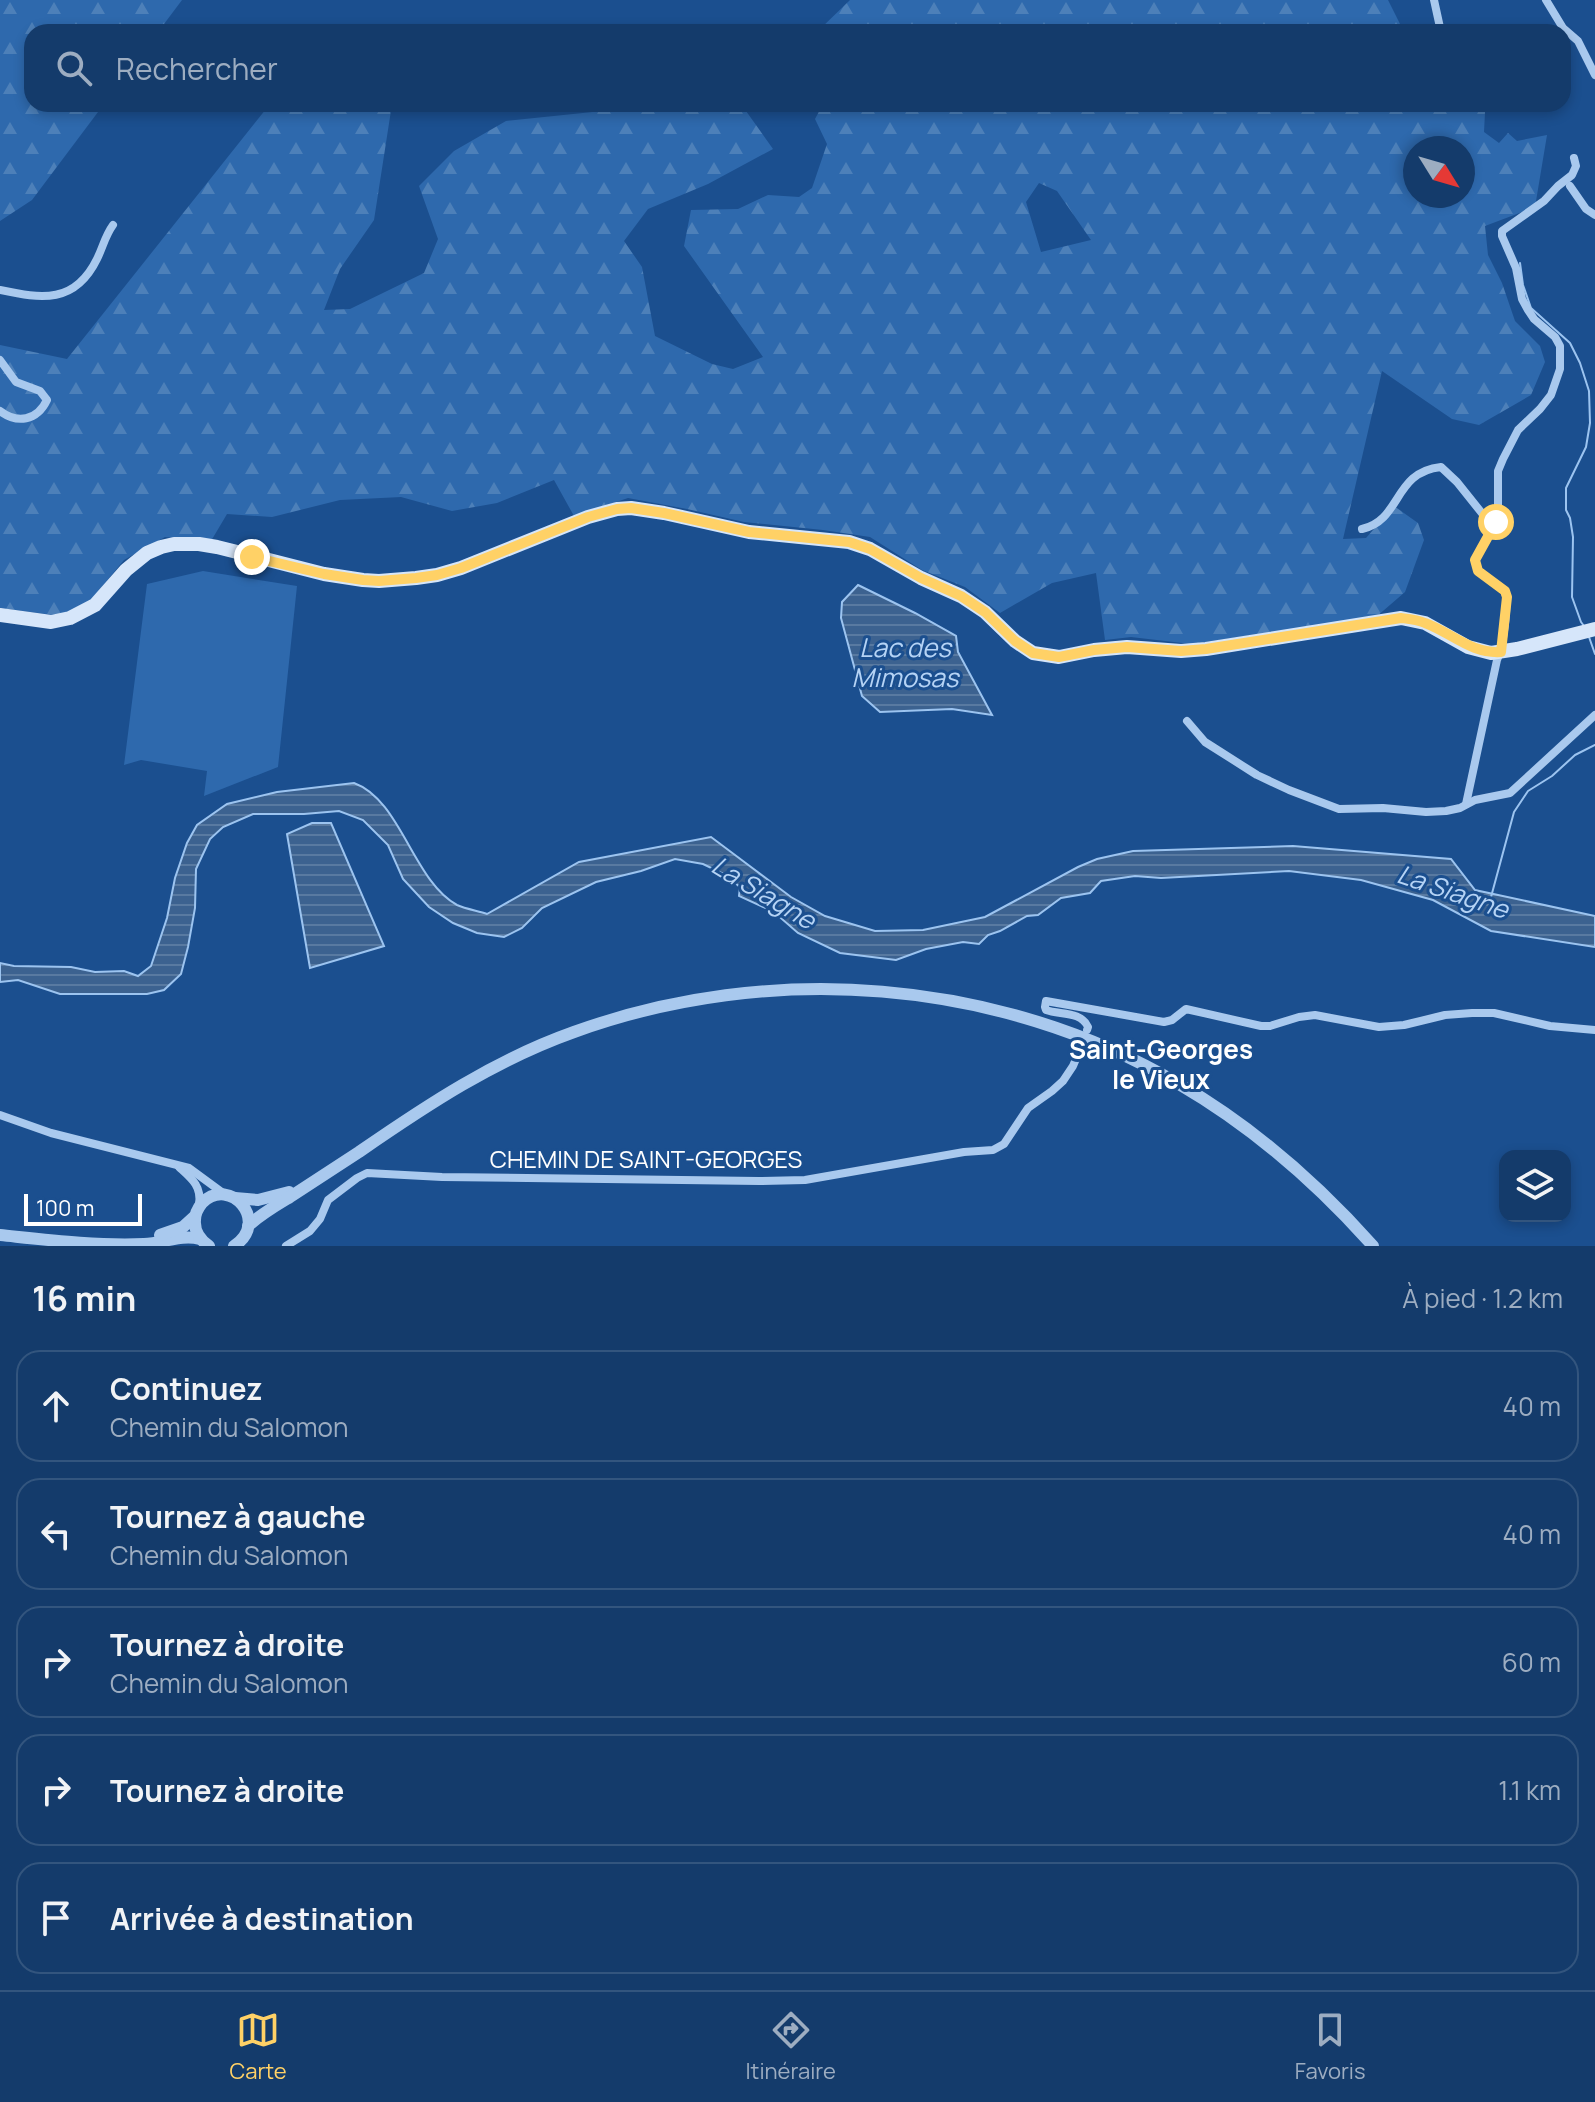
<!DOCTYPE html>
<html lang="fr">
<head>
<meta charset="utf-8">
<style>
	body { margin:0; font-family:Manrope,sans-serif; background:#214673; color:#f1f3f6 }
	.controls { position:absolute; right:24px; bottom:24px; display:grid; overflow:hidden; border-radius:16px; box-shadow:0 4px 12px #0003 }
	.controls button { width:72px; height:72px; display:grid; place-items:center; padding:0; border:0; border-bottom:2px solid #33557e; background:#143b6b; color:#f1f3f6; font:40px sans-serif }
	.compass { position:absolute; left:1403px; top:136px; width:72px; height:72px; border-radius:50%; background:#143b6b; box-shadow:0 4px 12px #0003; rotate:127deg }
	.scale { position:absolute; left:24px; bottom:20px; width:118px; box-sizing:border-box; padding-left:8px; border:4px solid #fff; border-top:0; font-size:22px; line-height:28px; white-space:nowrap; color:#fff; -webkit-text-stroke:6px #1b4f8f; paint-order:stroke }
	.stop { position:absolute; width:24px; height:24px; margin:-18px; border:6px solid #ffd166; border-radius:50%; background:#fff }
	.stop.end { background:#ffd166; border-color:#fff; box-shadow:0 2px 8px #0008 }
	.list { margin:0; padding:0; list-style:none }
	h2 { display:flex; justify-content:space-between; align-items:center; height:104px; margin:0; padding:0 32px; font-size:34px }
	h2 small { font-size:26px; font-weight:400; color:#9dadc1 }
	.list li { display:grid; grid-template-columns:52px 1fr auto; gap:24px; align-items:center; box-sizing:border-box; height:112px; margin:0 16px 16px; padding:0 16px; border:2px solid #33557e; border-radius:24px }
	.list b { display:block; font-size:30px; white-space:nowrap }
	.list p { margin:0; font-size:26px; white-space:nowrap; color:#9dadc1 }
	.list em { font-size:26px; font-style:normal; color:#9dadc1 }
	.icon { flex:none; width:44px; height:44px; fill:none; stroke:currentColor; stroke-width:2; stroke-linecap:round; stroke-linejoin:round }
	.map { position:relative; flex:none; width:1595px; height:1246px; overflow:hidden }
	.search { position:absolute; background:#143b6b; box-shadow:0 4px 12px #0003; left:24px; right:24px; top:24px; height:88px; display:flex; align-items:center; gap:20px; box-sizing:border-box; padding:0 28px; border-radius:24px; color:#9dadc1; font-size:30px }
	.sheet { height:744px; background:#143b6b }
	nav { display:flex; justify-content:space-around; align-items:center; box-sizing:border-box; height:112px; border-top:2px solid #33557e; background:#143b6b; font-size:22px; color:#9dadc1 }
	nav a { display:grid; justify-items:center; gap:4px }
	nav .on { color:#ffd166 }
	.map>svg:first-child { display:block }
	.grass { fill:#2e69ad }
	.forest { fill:url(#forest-firs); fill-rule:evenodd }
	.water { fill:url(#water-rules); stroke:#9cc4f0; stroke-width:2 }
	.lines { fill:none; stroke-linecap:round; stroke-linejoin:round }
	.stream { stroke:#9cc4f0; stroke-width:2 }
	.minor { stroke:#a9c9ee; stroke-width:8 }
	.tertiary { stroke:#a9c9ee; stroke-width:12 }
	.secondary { stroke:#d6e6fa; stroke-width:14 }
	.route { stroke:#ffd166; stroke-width:10 }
	.labels { text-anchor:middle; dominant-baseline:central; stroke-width:6; stroke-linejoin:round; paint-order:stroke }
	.street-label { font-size:24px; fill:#fff; stroke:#1b4f8f }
	.water-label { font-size:26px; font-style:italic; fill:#b5d3f5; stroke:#1b4f8f }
	.neighbourhood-label { font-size:26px; font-weight:bold; fill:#fff; stroke:#1b4f8f }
</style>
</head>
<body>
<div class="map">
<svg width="1595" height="1246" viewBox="0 0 1595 1246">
	<defs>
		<pattern id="forest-firs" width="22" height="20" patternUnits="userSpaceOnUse" patternTransform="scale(2)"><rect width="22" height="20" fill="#2e69ad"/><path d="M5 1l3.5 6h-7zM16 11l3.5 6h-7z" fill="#4d80b9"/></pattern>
		<pattern id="water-rules" width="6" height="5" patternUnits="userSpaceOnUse" patternTransform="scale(2)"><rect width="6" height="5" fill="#3c6290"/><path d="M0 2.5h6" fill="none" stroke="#597aa1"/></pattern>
	</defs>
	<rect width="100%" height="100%" fill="#1b4f8f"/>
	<path class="grass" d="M 203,571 L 297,586 L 278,767 L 204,796 L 207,771 L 141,760 L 124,765 L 147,584 Z"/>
	<g class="forest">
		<path d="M 0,0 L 182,0 L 158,32 L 32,32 L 32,104 L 104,104 L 32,200 L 0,221 Z"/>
		<path d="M 850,0 L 1388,0 L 1400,24 L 1401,32 L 817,32 Z"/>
		<path d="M 270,104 L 392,104 L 374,220 L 340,269 L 324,310 L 350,309 L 424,273 L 438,239 L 419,186 L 454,151 L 506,121 L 670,104 L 741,104 L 773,149 L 708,184 L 648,209 L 624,241 L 642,267 L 655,336 L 712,364 L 733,369 L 763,357 L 684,246 L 691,210 L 738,209 L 768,195 L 799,197 L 812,188 L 827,144 L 815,119 L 823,104 L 1423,104 L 1426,106 L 1482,104 L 1485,112 L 1484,132 L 1499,143 L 1508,133 L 1517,141 L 1547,135 L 1535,207 L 1485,226 L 1488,255 L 1502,283 L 1515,321 L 1540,346 L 1545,362 L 1531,395 L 1479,425 L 1452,419 L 1382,371 L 1343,539 L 1366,538 L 1394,506 L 1418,523 L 1424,540 L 1405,592 L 1376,617 L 1191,644 L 1131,637 L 1105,640 L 1096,573 L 1052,583 L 1000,613 L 965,587 L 922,570 L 870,537 L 823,530 L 744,522 L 687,509 L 628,498 L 574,516 L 554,480 L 497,503 L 452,511 L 401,497 L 340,500 L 272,517 L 227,514 L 211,541 L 165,537 L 124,560 L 91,600 L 61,616 L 0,608 L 0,345 L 67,359 ZM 1415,148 L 1463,148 L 1463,196 L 1415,196 ZM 1039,183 L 1057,191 L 1091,240 L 1041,252 L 1026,202 Z"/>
	</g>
	<g class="water">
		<path d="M 858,585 L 915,613 L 956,636 L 958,652 L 992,715 L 952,709 L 880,712 L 862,696 L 841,618 L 842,602 Z"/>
		<path d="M 354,783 C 401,800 413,881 457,905 C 466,909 478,911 487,914 L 579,862 L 711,837 L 791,897 L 825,916 L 875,931 L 923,930 L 985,917 L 1078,867 L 1097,859 L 1133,851 L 1293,846 L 1451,859 L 1475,890 L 1595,916 L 1595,947 L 1491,931 L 1433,900 L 1361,880 L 1289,871 L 1161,878 L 1135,876 L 1101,881 L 1090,893 L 1061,898 L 1038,915 L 1027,916 L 1000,931 L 988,935 L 979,944 L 963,942 L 926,949 L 896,960 L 840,953 L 798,933 L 774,912 L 739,896 L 740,887 L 724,874 L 703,864 L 675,859 L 641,871 L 596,882 L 542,908 L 522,928 L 504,937 L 477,933 L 453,923 L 429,907 L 403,879 L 388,845 L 363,820 L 339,811 L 304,814 L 253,814 L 223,827 L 210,839 L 196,869 L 195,908 L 188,947 L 181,974 L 164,990 L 147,994 L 60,994 L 18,980 L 0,982 L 0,963 L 14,966 L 71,967 L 95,972 L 124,971 L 138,976 L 151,966 L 167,918 L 175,878 L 187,843 L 197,825 L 227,804 L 277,792 Z"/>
		<path d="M 312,823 L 331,823 L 384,946 L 310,968 L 287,834 Z"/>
	</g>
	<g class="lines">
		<g class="stream">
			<path d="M 1520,263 L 1523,285 L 1531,308 L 1570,343 L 1580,363 L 1589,391 L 1590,423 L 1586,447 L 1566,488 L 1566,510 L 1570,518 L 1573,537 L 1572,597 L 1581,622 L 1584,626"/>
			<path d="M 1589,637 L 1595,654"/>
			<path d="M 1491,897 L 1514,812 L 1528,791 L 1552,776 L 1575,755 L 1595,745"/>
		</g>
		<g class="minor">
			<path d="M 1434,0 L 1441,32"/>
			<path d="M 1546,0 L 1563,28 L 1578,41 L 1595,75"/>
			<path d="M 1570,186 L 1586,209 L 1595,215"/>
			<path d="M 0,290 C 42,299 75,304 97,259 C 103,247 105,236 113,225"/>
			<path d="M 0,360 L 16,382 L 40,391 L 47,400 C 37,421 17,424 0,411"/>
			<path d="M 1362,529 C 1402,520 1393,472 1441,467 L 1457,482 L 1493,527"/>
			<path d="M 1187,721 L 1205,742 L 1257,775 L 1289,790 L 1339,809 L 1383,808 L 1426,812 L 1446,811 L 1460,808 L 1475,800 L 1510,793 L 1595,715"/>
			<path d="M 1466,804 L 1497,660 C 1503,647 1509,605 1505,591 L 1478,571 L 1475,560 L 1496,522 L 1498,512 L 1498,471 L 1503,459 L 1518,430 L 1540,409 L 1551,395 L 1560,369 L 1560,346 L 1555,337 L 1534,319 L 1528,310 L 1522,299 L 1516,268 L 1502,236 L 1502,231 L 1544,201 L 1558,186 L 1572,175 L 1576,166 L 1574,158"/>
			<path d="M 1087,1030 L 1088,1027 C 1081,1011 1060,1015 1046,1010 L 1045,1007 L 1046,1001 L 1164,1022 L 1172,1020 L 1186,1009 L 1261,1026 L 1270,1026 L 1299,1017 L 1315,1015 L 1379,1027 L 1404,1025 L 1445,1015 L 1472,1013 L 1494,1013 L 1550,1026 L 1595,1030"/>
			<path d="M 0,1115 L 51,1133 L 189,1168 L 223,1193"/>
			<path d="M 179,1167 C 191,1178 202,1186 199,1204"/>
			<path d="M 286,1246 L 310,1231 L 320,1219 L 328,1200 L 357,1178 L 367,1173 L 442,1177 L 759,1181 L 805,1180 L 964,1152 L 993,1150 L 1004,1144 L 1028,1108 L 1052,1091 L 1063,1081 L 1073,1066 L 1081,1047"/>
		</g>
		<g class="tertiary">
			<path d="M 235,1198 L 258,1200 L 289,1192"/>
			<path d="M 248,1226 C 261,1214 275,1206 290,1197 C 313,1182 336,1167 359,1152 C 427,1105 495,1060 574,1032 C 770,961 998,978 1179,1084 C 1253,1127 1316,1182 1373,1246"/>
			<path d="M 0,1235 C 48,1240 96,1246 144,1244 C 163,1243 182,1234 200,1239"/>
			<path d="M 160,1235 L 183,1227 L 194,1217"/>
			<path d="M 209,1246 C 200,1240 194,1232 195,1220 C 195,1214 198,1208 202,1203 C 230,1175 271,1222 234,1246"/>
		</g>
		<path class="secondary" d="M 0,615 L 51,622 L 70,618 L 95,605 L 126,570 L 147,553 L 161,547 L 174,544 L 199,544 L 217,547 L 324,574 L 363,580 L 379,581 L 416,578 L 437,575 L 461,568 L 588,517 L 617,509 L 631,508 L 664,513 L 749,532 L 849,542 L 870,549 L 921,578 L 961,596 L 985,612 L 1015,641 L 1033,653 L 1059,657 L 1094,650 L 1127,647 L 1181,651 L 1206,649 L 1401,618 L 1425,623 L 1468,647 L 1491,653 L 1517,649 L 1595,629"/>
	</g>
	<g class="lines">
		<path class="route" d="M 252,557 L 324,574 L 363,580 L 379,581 L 416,578 L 437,575 L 461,568 L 588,517 L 617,509 L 631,508 L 664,513 L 749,532 L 849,542 L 870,549 L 921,578 L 961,596 L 985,612 L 1015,641 L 1033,653 L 1059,657 L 1094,650 L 1127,647 L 1181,651 L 1206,649 L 1401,618 C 1409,619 1418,620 1425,623 C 1452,633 1471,654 1501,652 L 1507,597 L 1505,591 L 1478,571 L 1475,560 L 1496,522"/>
	</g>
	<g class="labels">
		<g class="street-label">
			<text x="646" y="1158">CHEMIN DE SAINT-GEORGES</text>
		</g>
		<g class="water-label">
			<text x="905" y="647">Lac des<tspan x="905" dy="30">Mimosas</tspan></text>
			<text transform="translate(1453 891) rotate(19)">La Siagne</text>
			<text transform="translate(764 892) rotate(31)">La Siagne</text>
		</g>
		<g class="neighbourhood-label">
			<text x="1161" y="1049">Saint-Georges<tspan x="1161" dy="30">le Vieux</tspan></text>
		</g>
	</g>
</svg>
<div class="controls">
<button><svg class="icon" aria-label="layers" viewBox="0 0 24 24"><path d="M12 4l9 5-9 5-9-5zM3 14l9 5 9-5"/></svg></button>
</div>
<svg class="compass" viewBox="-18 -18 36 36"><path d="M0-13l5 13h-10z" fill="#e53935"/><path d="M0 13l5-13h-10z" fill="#9dadc1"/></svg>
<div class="scale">100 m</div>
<div class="stop" style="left:1496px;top:522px"></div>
<div class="stop end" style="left:252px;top:557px"></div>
<div class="search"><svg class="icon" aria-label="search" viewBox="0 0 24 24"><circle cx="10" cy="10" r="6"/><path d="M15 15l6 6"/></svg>Rechercher</div>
</div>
<section class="sheet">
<h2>16 min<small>À pied · 1.2 km</small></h2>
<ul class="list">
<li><svg class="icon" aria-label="ahead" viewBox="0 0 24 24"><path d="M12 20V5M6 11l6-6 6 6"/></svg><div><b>Continuez</b><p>Chemin du Salomon</p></div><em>40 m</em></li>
<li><svg class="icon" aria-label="left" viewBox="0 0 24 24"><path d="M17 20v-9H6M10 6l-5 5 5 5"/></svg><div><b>Tournez à gauche</b><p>Chemin du Salomon</p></div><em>40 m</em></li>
<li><svg class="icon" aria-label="right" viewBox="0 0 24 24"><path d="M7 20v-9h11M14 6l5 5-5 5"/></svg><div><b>Tournez à droite</b><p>Chemin du Salomon</p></div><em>60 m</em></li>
<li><svg class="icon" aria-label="right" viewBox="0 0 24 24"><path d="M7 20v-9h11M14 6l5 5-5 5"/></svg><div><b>Tournez à droite</b></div><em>1.1 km</em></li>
<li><svg class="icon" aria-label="arrive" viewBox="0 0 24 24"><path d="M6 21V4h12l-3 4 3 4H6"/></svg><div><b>Arrivée à destination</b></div></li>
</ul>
</section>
<nav>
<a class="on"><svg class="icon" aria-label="map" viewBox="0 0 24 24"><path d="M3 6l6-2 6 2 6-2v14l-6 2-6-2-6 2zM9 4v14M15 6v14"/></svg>Carte</a>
<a><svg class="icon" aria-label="directions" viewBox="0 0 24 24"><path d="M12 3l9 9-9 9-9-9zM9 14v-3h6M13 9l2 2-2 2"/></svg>Itinéraire</a>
<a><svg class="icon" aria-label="saved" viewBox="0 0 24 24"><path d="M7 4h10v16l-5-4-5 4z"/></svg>Favoris</a>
</nav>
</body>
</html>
